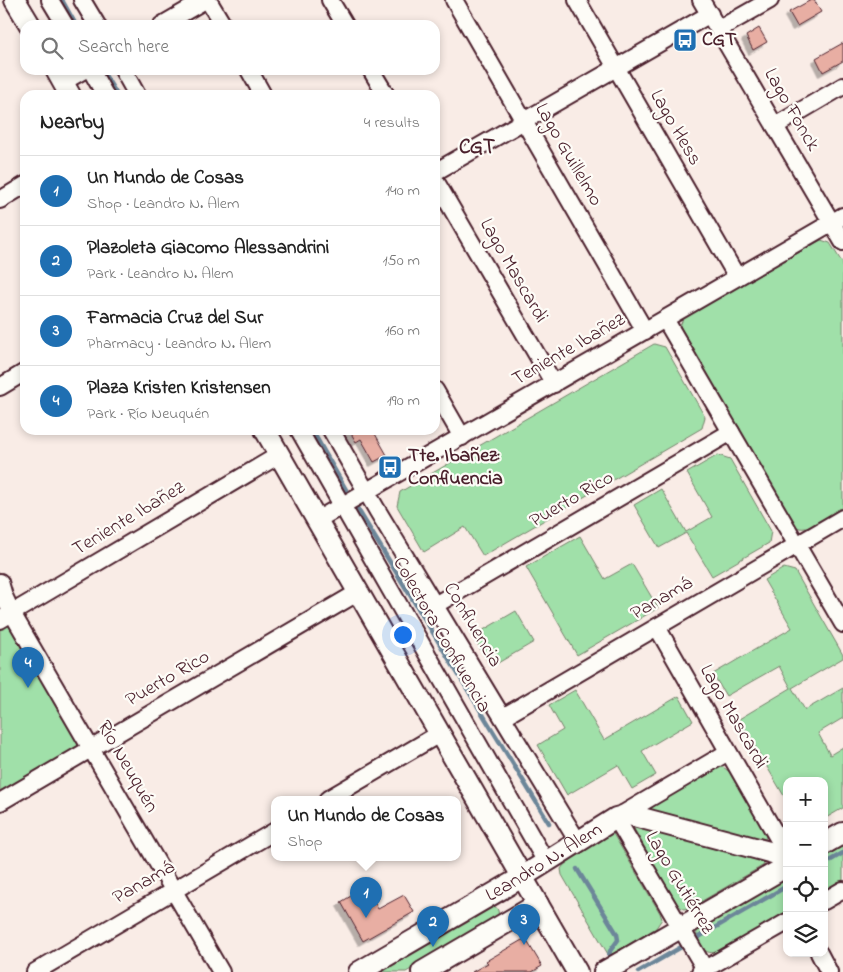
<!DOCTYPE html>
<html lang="en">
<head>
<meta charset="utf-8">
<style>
	body { margin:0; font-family:"Indie Flower",sans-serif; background:#f6f6f6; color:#222 }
	.controls { position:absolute; right:15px; bottom:15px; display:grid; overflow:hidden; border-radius:10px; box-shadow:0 2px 8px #0003 }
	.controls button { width:45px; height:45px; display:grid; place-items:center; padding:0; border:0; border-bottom:1px solid #e0e0e0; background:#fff; color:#222; font:25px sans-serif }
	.you { position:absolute; left:402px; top:634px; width:18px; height:18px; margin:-12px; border:4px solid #fff; border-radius:50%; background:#1a73e8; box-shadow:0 0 0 8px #1a73e833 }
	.badge { display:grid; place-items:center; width:32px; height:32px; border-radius:50%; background:#1f6fb2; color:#fff; font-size:16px; font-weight:700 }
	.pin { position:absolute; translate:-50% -41px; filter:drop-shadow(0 1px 2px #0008) }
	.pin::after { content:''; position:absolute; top:26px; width:18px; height:15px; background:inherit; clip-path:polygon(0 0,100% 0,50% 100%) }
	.popup { position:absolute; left:271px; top:796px; width:190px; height:65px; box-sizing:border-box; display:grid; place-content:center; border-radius:10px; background:#fff; filter:drop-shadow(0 1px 4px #0005); font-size:16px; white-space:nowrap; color:#767676 }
	.popup b { font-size:19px; color:#222 }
	.popup::after { content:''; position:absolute; left:50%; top:100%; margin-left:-10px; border:10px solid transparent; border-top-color:#fff }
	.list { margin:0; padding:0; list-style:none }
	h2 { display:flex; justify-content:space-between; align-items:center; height:65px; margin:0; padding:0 20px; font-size:21px }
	h2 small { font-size:16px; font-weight:400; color:#767676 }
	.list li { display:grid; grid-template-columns:32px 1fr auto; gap:15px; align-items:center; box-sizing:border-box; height:70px; padding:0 20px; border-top:1px solid #e0e0e0 }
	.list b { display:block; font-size:19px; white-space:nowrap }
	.list p { margin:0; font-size:16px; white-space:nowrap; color:#767676 }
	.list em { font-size:16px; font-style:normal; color:#767676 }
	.icon { flex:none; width:28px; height:28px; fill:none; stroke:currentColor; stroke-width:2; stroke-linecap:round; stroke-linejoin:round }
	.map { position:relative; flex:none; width:843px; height:972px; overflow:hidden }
	.search { position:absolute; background:#fff; box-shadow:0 2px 8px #0003; left:20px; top:20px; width:420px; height:55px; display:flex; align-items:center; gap:12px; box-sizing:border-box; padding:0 18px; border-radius:15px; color:#767676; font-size:19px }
	.panel { position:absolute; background:#fff; box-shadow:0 2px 8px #0003; left:20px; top:90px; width:420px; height:345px; border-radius:15px }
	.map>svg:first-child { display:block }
	.green { fill:#a0e0a9; stroke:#75806a }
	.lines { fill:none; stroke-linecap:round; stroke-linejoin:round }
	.stream { stroke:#6c8699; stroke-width:4.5 }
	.building { fill:#e8aea3; stroke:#4a1f2b; filter:url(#shadow) }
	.minor-casing { stroke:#4a1f2b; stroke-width:20 }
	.major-casing { stroke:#4a1f2b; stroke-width:24 }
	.minor { stroke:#fdfcf7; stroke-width:16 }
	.major { stroke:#fdfcf7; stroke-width:20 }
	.labels { text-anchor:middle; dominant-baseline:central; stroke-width:4.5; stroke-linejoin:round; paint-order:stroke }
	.poi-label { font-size:20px; font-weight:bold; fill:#4a1f2b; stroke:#fdfcf7; text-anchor:start }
	.street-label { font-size:20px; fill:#4a1f2b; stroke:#fdfcf7 }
	.neighbourhood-label { font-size:21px; font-weight:bold; fill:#4a1f2b; stroke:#fdfcf7 }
</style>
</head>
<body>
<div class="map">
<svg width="843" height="972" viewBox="0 0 843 972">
	<defs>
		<filter id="shadow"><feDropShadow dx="-4.5" dy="4.5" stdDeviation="0" flood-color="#0004"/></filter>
	</defs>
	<rect width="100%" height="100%" fill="#f9ece6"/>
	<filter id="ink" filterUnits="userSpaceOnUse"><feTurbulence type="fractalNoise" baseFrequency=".02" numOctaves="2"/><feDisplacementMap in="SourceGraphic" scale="10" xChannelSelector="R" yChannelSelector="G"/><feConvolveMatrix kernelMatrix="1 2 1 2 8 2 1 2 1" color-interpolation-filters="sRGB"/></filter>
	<g filter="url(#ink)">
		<g class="green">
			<path d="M 821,240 L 830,243 L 843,264 L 843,508 C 831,515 807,535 795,526 L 680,326 L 683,319 L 685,317 Z"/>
			<path d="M 654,344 L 665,347 L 705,417 L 702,428 L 483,556 L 465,527 L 424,552 L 397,506 L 400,492 Z"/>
			<path d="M 718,455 L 730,459 L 771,531 L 769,543 L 712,576 L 686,533 L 659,548 L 634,505 L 661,489 L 686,532 L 712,517 L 687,473 Z"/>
			<path d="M 580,536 L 605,579 L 632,564 L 658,608 L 577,655 L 526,567 Z"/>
			<path d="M 784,568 L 795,571 L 843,655 L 843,658 L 792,688 L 805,710 L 843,688 L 843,718 L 818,733 L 830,755 L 843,747 L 843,808 L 824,819 L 824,781 L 787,781 L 787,801 L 739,719 L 791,688 L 779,666 L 726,696 L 713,674 L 792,628 L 764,580 Z"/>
			<path d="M 516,611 L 534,642 L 491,667 L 473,636 Z"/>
			<path d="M 15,618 L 91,749 L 0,801 L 0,627 Z"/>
			<path d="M 575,690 L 604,740 L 679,696 L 693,721 L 642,751 L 656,775 L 632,789 L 618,765 L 567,795 L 538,745 L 563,730 L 549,705 Z"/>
			<path d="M 723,767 L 731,773 L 764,832 L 766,837 L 764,841 L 648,811 L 650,807 L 717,768 Z"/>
			<path d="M 632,825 L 763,859 L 764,865 L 690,908 L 683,909 L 676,903 Z"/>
			<path d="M 612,832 L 660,913 L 662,919 L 656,928 L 609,956 L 562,875 L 561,869 L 563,866 L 596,839 Z"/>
			<path d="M 843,841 L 843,880 L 824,891 L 824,852 Z"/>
			<path d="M 787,874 L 787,912 L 716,952 C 703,956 695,941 697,929 Z"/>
			<path d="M 493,905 C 501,910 499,916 494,922 L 406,972 L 372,972 Z"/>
		</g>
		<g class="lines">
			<g class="stream">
				<path d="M 62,0 L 76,25"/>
				<path d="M 103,72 L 117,95"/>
				<path d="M 312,430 L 348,493"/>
				<path d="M 357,508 L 549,823"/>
				<path d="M 824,864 L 843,853"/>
				<path d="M 577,869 L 617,934 L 618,940 L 610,951 L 609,956"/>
				<path d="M 638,972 L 787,886"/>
			</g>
		</g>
		<g class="building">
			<path d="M 811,0 L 814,0 L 821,12 L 797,26 L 789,12 Z"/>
			<path d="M 759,28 L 767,42 L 753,50 L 746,36 Z"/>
			<path d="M 843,43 L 843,61 L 823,72 L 816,58 Z"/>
			<path d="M 349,430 L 377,430 L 374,432 L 387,455 L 374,462 L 361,439 L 356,442 Z"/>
			<path d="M 366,887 L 378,909 L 404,895 L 414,912 L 363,941 L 341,902 Z"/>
			<path d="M 522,940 L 527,941 L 542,966 L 532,972 L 472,972 L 488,963 L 486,961 Z"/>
		</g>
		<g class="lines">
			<g class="minor-casing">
				<g id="minor">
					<path d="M 50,0 L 65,25"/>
					<path d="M 82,0 L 97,25"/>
					<path d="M 208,0 L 223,25"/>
					<path d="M 330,0 L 345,25"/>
					<path d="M 454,0 L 645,331"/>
					<path d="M 577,0 L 737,277"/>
					<path d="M 701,0 L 843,242"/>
					<path d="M 162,25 L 205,0"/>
					<path d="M 719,29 L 770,0"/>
					<path d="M 91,70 L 105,95"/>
					<path d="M 123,70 L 137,95"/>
					<path d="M 249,70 L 263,95"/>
					<path d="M 371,70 L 386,95"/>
					<path d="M 63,82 L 84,70"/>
					<path d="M 775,126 L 843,86"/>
					<path d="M 435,172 L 710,14"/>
					<path d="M 435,180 L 554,384"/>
					<path d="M 0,200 L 25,185"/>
					<path d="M 665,319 L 843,624"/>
					<path d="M 0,387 L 25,372"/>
					<path d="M 435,390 L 462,437"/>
					<path d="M 299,430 L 546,862"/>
					<path d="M 331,430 L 377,510 L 578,842"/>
					<path d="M 317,520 L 843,216"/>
					<path d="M 0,582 L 4,596 L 12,613 L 221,972"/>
					<path d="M 435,605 L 731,432"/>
					<path d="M 0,620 L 279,455"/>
					<path d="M 657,627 L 787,854"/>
					<path d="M 503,717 L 843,518"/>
					<path d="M 328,799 L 439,734"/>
					<path d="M 0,802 L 357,593"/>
					<path d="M 824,901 L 843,890"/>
					<path d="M 819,953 L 829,972"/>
					<path d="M 705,969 L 616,818 L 728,752"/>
					<path d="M 35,972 L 275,831"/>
					<path d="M 700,972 L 787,922"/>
				</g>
			</g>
			<g class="major-casing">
				<g id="major">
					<path d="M 15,0 L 30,25"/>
					<path d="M 56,70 L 70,95"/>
					<path d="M 265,430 L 577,972"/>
					<path d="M 824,844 L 843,833"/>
					<path id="s1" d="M 359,972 L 522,877 L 616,818 L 627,815 L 634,816 L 773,853 L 787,855"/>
					<path d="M 422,972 L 538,904"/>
					<path d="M 604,972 L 787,866"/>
				</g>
			</g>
			<use href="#minor" class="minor"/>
			<use href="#major" class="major"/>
		</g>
	</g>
	<defs>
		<g id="bus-square" transform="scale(1.25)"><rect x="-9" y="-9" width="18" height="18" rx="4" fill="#1f6fb2" stroke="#fdfcf7"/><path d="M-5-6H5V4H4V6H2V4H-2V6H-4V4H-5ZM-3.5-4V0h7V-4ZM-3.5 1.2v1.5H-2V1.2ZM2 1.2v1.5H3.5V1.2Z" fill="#fff"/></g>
	</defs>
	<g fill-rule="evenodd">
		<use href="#bus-square" x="685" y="40"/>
		<use href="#bus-square" x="390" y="467"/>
	</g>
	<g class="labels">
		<g class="poi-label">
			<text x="702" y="40">CGT</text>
			<text x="408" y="456">Tte. Ibañez:<tspan x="408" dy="23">Confluencia</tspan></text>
		</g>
		<g class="street-label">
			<text transform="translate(791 110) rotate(60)">Lago Fonck</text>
			<text transform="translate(675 128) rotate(60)">Lago Hess</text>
			<text transform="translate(568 155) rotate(60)">Lago Guillelmo</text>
			<text transform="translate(513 271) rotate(60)">Lago Mascardi</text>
			<text transform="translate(569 350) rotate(-30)">Teniente Ibañez</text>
			<text transform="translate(572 500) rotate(-30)">Puerto Rico</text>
			<text transform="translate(129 519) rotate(-31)">Teniente Ibañez</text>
			<text transform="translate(662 599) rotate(-30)">Panamá</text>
			<text transform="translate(472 625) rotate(59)">Confluencia</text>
			<text transform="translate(441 635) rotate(60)">Colectora Confluencia</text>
			<text transform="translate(168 679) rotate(-30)">Puerto Rico</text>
			<text transform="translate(733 717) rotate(60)">Lago Mascardi</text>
			<text transform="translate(127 767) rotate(60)">Río Neuquén</text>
			<text stroke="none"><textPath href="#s1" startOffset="215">Leandro N. Alem</textPath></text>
			<text transform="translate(144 883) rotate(-30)">Panamá</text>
			<text transform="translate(679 883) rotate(59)">Lago Gutiérrez</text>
		</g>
		<g class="neighbourhood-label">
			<text x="477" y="148">CGT</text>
		</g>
	</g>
</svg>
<div class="controls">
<button>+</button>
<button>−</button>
<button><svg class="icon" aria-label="locate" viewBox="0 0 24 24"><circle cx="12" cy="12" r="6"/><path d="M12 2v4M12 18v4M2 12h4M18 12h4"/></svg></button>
<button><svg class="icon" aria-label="layers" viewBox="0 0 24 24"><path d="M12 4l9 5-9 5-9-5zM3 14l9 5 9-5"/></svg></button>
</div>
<div class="you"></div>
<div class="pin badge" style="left:366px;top:918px">1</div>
<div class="popup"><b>Un Mundo de Cosas</b>Shop</div>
<div class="pin badge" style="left:433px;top:947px">2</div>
<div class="pin badge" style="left:524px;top:945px">3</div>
<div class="pin badge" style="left:28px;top:688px">4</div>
<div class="search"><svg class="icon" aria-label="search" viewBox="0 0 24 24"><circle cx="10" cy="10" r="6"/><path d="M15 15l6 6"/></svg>Search here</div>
<section class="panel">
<h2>Nearby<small>4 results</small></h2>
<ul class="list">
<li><span class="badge">1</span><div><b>Un Mundo de Cosas</b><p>Shop · Leandro N. Alem</p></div><em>140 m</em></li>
<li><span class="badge">2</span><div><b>Plazoleta Giacomo Alessandrini</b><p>Park · Leandro N. Alem</p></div><em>150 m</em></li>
<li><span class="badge">3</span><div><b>Farmacia Cruz del Sur</b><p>Pharmacy · Leandro N. Alem</p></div><em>160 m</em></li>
<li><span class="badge">4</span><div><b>Plaza Kristen Kristensen</b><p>Park · Río Neuquén</p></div><em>190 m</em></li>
</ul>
</section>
</div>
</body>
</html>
